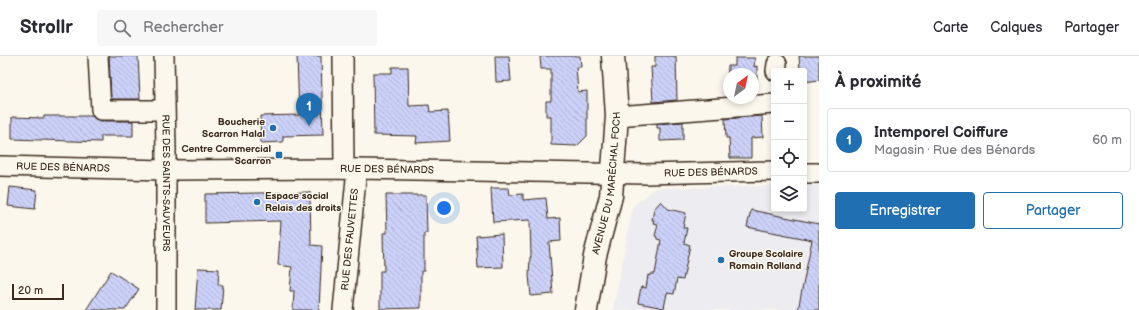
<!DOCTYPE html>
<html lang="fr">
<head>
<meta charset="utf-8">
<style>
	body { margin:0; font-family:"Balsamiq Sans",sans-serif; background:#f7f7f7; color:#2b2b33 }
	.controls { position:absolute; right:12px; top:12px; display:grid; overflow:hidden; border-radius:4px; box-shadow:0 2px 6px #0003 }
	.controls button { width:36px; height:36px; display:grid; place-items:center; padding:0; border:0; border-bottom:1px solid #e1e1e2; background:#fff; color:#2b2b33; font:20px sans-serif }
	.compass { position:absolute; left:723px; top:12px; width:36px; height:36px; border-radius:50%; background:#fff; box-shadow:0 2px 6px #0003; rotate:33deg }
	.scale { position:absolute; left:12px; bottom:10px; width:52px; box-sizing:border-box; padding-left:4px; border:2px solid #3b2a1e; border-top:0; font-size:11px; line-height:14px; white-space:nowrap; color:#3b2a1e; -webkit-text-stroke:3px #fbf7ec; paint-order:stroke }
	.you { position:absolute; left:444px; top:152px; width:14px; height:14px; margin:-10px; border:3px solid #fff; border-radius:50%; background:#1a73e8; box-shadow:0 0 0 6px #1a73e833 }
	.badge { display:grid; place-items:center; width:26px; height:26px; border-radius:50%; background:#1f6fb2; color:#fff; font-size:13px; font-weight:700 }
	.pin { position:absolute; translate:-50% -33px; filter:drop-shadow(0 1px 2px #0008) }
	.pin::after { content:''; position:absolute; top:21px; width:14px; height:12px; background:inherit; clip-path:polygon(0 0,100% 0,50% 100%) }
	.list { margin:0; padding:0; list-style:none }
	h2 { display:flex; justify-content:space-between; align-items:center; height:52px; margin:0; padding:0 16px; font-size:17px }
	h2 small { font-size:13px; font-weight:400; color:#7c7c81 }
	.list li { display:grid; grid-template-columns:26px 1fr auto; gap:12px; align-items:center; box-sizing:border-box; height:64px; margin:0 8px 8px; padding:0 8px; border:1px solid #e1e1e2; border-radius:4px }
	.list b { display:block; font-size:15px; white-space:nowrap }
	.list p { margin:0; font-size:13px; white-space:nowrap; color:#7c7c81 }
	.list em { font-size:13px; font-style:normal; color:#7c7c81 }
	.actions { display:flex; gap:8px; padding:12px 16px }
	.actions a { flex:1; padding:9px 0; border:1px solid #1f6fb2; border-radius:4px; text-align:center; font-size:14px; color:#1f6fb2 }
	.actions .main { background:#1f6fb2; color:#fff }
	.icon { flex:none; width:22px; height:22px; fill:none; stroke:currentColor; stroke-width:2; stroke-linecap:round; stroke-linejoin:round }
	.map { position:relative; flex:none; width:819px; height:254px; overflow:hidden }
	header { display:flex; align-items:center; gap:24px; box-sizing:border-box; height:56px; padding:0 20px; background:#fff; border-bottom:1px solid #e1e1e2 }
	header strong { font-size:19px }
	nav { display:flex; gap:22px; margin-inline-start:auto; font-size:14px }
	.search { width:280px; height:36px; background:#f7f7f7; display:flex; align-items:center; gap:10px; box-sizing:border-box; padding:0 14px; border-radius:4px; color:#7c7c81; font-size:15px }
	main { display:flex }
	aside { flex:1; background:#fff }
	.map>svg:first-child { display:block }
	.built { fill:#edecf0 }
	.building { fill:url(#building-back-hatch); stroke:#3b2a1e }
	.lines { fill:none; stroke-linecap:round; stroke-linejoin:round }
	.minor-casing { stroke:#3b2a1e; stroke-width:22 }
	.major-casing { stroke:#3b2a1e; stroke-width:25 }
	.minor { stroke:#fbf7ec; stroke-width:19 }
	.major { stroke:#fbf7ec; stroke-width:22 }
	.poi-dot { fill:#1f6fb2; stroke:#fbf7ec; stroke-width:1.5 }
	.labels { text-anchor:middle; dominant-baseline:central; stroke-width:3; stroke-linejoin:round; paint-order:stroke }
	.poi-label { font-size:10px; font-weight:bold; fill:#3b2a1e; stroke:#fbf7ec; text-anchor:end }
	.street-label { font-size:10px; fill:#3b2a1e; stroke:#fbf7ec }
</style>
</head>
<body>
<header>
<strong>Strollr</strong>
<div class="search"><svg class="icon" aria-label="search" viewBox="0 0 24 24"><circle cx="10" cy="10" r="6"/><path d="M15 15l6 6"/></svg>Rechercher</div>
<nav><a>Carte</a><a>Calques</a><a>Partager</a></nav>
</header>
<main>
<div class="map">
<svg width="819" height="254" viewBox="0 0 819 254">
	<defs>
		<pattern id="building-back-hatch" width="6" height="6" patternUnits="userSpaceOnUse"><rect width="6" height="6" fill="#ccd1f9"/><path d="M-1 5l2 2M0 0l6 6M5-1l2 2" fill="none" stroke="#b0b4d5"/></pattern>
	</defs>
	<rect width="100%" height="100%" fill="#fbf7ec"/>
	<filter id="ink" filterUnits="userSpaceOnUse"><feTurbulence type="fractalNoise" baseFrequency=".025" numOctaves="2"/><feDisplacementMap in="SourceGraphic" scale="8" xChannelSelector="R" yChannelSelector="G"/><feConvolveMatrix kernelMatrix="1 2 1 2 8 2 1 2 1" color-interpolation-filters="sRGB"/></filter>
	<g filter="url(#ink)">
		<path class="built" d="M 804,129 L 819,129 L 819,254 L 613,254 L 633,150 L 655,132 L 774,130 L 774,153 L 804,153 Z"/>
		<g class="building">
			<path d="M 109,0 L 138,0 L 140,43 L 111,43 Z"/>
			<path d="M 297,0 L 321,0 L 323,79 L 283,80 L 283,86 L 261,87 L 260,60 L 299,59 Z"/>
			<path d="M 495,0 L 509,0 L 511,25 L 496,26 Z"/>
			<path d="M 540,0 L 580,0 L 581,11 L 576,11 L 578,36 L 587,35 L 587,80 L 577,90 L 551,89 L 551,60 L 546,60 L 546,45 L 551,45 L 551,13 L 541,13 Z"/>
			<path d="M 655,0 L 676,0 L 677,44 L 653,46 L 651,11 L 655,11 Z"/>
			<path d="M 799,0 L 819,0 L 819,24 L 804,26 L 804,15 L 800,15 Z"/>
			<path d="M 735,2 L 755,2 L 754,11 L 757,10 L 757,30 L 753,30 L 753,18 L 729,18 L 729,29 L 727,29 L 728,10 L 735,10 Z"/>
			<path d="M 392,11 L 408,11 L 409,50 L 429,49 L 430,56 L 448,55 L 450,85 L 416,87 L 417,80 L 374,79 L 373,17 L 392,17 Z"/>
			<path d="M 44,60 L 92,60 L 95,63 L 101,65 L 133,65 L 133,80 L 101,80 L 101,86 L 12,83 L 12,61 L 44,62 Z"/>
			<path d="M 762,60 L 763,81 L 751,82 L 751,102 L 730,102 L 729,82 L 726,82 L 725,63 Z"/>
			<path d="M 683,66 L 683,84 L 660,85 L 660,72 L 657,72 L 657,68 Z"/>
			<path d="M 10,131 L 37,134 L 35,153 L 8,150 Z"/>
			<path d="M 491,132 L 509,132 L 510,139 L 523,138 L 523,144 L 546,142 L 548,163 L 560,162 L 561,185 L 549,186 L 553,238 L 531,240 L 529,219 L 530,201 L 531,201 L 530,164 L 493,166 Z"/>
			<path d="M 310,136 L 311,189 L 322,190 L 319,254 L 293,254 L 294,235 L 290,235 L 292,211 L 278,209 L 281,165 L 205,167 L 205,138 Z"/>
			<path d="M 386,139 L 426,139 L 427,177 L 424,177 L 424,215 L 421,215 L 421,252 L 380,253 L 380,215 L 384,215 L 383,177 L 387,177 Z"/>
			<path d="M 661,145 L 668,153 L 686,157 L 683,172 L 687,172 L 684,187 L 690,189 L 683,224 L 677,223 L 674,238 L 667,237 L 664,252 L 638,247 L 641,231 L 646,232 L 648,219 L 650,220 L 651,218 L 655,218 L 661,184 L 657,183 L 657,181 L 655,180 L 658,168 L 653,167 L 654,164 L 652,164 L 654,153 Z"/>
			<path d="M 751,154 L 819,168 L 819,254 L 798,254 L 812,184 L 747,171 Z"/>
			<path d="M 502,178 L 503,211 L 478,212 L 476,180 Z"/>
			<path d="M 198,212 L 219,213 L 218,229 L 223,229 L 221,254 L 195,254 Z"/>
			<path d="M 111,215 L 139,233 L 125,254 L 86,254 Z"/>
		</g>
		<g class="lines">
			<g class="minor-casing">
				<g id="minor">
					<path d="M 98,0 L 101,54 L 164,54"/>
					<path id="s1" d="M 164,0 L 166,92 L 166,254"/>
					<path d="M 343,0 L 344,113"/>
					<path d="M 776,15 L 777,8"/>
					<path d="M 617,60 L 774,48"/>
					<path id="s2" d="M 0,110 L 165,114 L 357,113 L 645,118 L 774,115"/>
					<path d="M 804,117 L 819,117"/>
					<path id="s3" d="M 343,254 L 357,113"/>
				</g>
			</g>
			<g class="major-casing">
				<g id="major">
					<path id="s4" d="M 586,254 L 595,200 L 611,140 L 617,60 L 613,0"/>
				</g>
			</g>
			<use href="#minor" class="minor"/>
			<use href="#major" class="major"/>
		</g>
	</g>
	<g class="poi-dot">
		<circle cx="273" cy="72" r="4"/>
		<rect x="275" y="95" width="8" height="8" rx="2"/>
		<circle cx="257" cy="146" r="4"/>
		<circle cx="721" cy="204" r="4"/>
	</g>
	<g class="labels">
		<g class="poi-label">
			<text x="265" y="66">Boucherie<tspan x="265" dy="12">Scarron Halal</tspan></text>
			<text x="271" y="93">Centre Commercial<tspan x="271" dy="12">Scarron</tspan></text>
			<text x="265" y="140" text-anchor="start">Espace social<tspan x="265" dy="12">Relais des droits</tspan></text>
			<text x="729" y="198" text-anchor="start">Groupe Scolaire<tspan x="729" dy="12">Romain Rolland</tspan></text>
		</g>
		<g class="street-label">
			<text stroke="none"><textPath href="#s2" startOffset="63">RUE DES BÉNARDS</textPath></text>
			<text stroke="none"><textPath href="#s2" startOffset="387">RUE DES BÉNARDS</textPath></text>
			<text stroke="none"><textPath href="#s2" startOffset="711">RUE DES BÉNARDS</textPath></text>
			<text stroke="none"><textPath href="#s1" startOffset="127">RUE DES SAINTS-SAUVEURS</textPath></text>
			<text stroke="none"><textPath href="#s4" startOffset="129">AVENUE DU MARÉCHAL FOCH</textPath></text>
			<text stroke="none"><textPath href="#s3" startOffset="71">RUE DES FAUVETTES</textPath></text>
		</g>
	</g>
</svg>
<div class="controls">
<button>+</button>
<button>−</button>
<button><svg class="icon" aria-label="locate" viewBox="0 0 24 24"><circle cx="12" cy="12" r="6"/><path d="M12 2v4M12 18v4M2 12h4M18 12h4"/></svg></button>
<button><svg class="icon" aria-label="layers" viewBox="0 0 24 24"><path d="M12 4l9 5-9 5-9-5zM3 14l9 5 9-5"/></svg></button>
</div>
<svg class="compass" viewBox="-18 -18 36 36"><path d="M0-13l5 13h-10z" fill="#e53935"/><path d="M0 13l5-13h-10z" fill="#7c7c81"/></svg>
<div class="scale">20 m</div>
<div class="you"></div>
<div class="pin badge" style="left:309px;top:70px">1</div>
</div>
<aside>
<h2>À proximité<small></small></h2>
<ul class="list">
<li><span class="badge">1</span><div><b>Intemporel Coiffure</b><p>Magasin · Rue des Bénards</p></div><em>60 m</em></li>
</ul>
<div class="actions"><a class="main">Enregistrer</a><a>Partager</a></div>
</aside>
</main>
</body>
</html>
